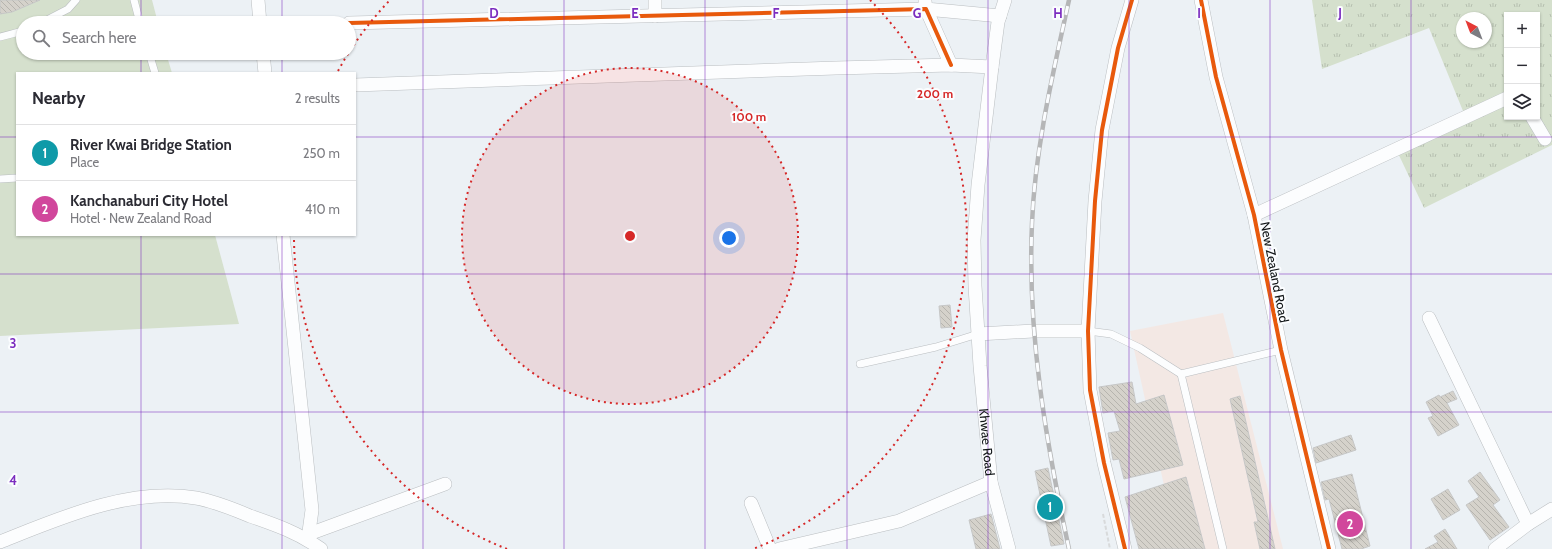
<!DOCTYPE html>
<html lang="en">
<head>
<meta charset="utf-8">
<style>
	body { margin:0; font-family:Cabin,sans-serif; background:#f7f7f7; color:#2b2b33 }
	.controls { position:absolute; right:12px; top:12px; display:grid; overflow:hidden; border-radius:0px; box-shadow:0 1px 3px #0004 }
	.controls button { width:36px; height:36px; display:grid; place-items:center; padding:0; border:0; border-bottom:1px solid #e1e1e2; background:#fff; color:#2b2b33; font:20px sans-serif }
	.compass { position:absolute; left:1456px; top:12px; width:36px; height:36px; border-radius:50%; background:#fff; box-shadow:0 1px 3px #0004; rotate:318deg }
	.you { position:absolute; left:729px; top:238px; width:14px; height:14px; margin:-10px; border:3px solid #fff; border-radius:50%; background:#1a73e8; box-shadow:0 0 0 6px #1a73e833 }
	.badge { display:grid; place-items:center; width:26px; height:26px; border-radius:50%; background:#7c3aed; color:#fff; font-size:13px; font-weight:700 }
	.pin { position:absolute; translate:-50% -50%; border:2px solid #fff; box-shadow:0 1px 4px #0006 }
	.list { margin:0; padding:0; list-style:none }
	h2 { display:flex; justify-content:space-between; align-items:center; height:52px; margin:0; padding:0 16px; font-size:17px }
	h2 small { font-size:13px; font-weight:400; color:#7c7c81 }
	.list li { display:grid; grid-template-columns:26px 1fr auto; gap:12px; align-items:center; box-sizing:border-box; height:56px; padding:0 16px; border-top:1px solid #e1e1e2 }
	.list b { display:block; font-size:15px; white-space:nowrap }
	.list p { margin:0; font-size:13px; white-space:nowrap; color:#7c7c81 }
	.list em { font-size:13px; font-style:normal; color:#7c7c81 }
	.icon { flex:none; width:22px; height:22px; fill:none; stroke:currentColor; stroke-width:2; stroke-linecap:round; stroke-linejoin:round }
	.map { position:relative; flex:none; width:1552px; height:549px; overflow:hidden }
	.search { position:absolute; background:#fff; box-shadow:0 1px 3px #0004; left:16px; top:16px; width:340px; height:44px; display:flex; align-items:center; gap:10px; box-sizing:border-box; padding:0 14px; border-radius:22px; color:#7c7c81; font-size:15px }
	.panel { position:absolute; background:#fff; box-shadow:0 1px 3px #0004; left:16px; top:72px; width:340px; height:164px; border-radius:0px }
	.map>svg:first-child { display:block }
	.commercial { fill:#f3e8e4 }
	.grass { fill:url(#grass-tufts); fill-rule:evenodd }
	.pitch { fill:#d5e0cd }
	.building { fill:url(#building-back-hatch); stroke:#c6c7c7 }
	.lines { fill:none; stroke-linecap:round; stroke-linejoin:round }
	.service-casing { stroke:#babec1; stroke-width:8 }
	.minor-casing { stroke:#babec1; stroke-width:14 }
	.path { stroke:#d8dadb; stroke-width:2; stroke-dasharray:4 2; stroke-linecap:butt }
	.service { stroke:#fcfdfe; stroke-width:7 }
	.minor { stroke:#fcfdfe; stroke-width:13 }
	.rail-casing { stroke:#b5b6b7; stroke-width:4.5 }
	.rail { stroke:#fbfdff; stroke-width:3; stroke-dasharray:9; stroke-linecap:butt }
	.cycleway-casing { stroke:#fbfdff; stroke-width:6 }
	.cycleway { stroke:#e8590c; stroke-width:4 }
	.grid { fill:none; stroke:#7b2cbf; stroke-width:1; stroke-opacity:0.55 }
	.ring { fill:none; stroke:#d62828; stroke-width:2; stroke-dasharray:2 4 }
	.labels { text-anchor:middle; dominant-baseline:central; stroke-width:4; stroke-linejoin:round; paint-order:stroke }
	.street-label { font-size:13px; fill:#131719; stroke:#fbfdff }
	.grid-label { font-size:13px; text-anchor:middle; font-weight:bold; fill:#7b2cbf; stroke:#fbfdff; stroke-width:4; stroke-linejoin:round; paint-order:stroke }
	.centre { fill:#d62828; stroke:#fbfdff; stroke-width:2 }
	.ring-label { font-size:12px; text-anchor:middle; font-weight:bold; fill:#d62828; stroke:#fbfdff; stroke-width:4; stroke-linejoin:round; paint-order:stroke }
</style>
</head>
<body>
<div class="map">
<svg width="1552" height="549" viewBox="0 0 1552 549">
	<defs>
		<pattern id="grass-tufts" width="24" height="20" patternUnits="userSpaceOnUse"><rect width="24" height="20" fill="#d5e0cd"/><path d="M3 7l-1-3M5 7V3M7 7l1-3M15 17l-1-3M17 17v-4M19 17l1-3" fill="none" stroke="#b6bfaf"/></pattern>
		<pattern id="building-back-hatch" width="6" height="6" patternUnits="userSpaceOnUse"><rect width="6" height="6" fill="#d5d2cb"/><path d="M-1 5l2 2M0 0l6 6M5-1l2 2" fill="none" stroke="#b6b4ae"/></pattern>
	</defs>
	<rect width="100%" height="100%" fill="#ecf1f5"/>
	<path class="commercial" d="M 1223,313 L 1283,549 L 1178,549 L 1130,331 Z"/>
	<path class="grass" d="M 1312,0 L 1552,0 L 1552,145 L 1424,208 L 1396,149 L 1463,111 L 1429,28 L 1322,69 ZM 1507,15 L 1537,15 L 1537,117 L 1507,117 ZM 1462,18 L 1486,18 L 1486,42 L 1462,42 Z"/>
	<path class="pitch" d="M 0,0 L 152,0 L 158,23 L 23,23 L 23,53 L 166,53 L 172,73 L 17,73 L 17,235 L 215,235 L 239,324 L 0,336 Z"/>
	<g class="building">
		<path d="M 0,0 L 40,0 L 12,12 L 0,14 Z"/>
		<path d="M 950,305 L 952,327 L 941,328 L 939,306 Z"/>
		<path d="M 1132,382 L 1136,404 L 1164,395 L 1183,465 L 1124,479 L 1119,459 L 1113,460 L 1108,433 L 1120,431 L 1114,411 L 1103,413 L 1099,387 Z"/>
		<path d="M 1453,391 L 1457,399 L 1447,403 L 1459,425 L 1438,436 L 1428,418 L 1433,416 L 1426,402 L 1439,395 L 1440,397 Z"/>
		<path d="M 1240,396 L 1275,549 L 1260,549 L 1254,522 L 1258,522 L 1230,399 Z"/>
		<path d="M 1351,435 L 1356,450 L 1316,463 L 1313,448 Z"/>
		<path d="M 1048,468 L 1064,544 L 1051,546 L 1035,471 Z"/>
		<path d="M 1480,472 L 1500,500 L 1493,505 L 1509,527 L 1490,540 L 1466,505 L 1479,497 L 1468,481 Z"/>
		<path d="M 1352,474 L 1370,546 L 1361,549 L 1342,549 L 1329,499 L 1325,500 L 1321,482 Z"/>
		<path d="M 1186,477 L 1205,549 L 1139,549 L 1125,497 Z"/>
		<path d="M 1448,489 L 1460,510 L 1443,520 L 1431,499 Z"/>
		<path d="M 991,514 L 1000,549 L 976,549 L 969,520 Z"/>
		<path d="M 1445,529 L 1457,549 L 1425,549 L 1438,542 L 1434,536 Z"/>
	</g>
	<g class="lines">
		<g class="service-casing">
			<g id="service">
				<path d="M 134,0 L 140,23"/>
				<path d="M 41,23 L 68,9 L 76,0"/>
				<path d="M 0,37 L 23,31"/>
				<path d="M 149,53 L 155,73"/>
				<path d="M 0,179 L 17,178"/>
				<path d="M 1088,331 L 1111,334 L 1140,348 L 1181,374 L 1223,549"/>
				<path d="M 860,364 L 936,347 L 978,334"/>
				<path d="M 1181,374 L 1281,350"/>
			</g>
		</g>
		<g class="minor-casing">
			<g id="minor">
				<path d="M 258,0 L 260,23"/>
				<path d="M 655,0 L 655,16"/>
				<path id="s1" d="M 1005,0 L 998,22 L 992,67 L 978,185 L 974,240 L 975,286 L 980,366 L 991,482 L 1009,549"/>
				<path d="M 1201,0 L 1216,77 L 1254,215 L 1281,350 L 1329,549"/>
				<path d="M 925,1 L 926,9 L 1000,16"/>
				<path d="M 349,23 L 926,9 L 951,65"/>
				<path d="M 263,53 L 265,73"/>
				<path d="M 355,85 L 836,68 L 951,65 L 992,67"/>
				<path d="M 1532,117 L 1545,139"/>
				<path d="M 1254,215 L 1507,98"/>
				<path d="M 283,235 L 312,510 L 308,539"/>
				<path d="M 1429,318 L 1528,524"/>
				<path d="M 978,334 L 1033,331 L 1088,331"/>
				<path d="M 751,503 L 770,549"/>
				<path d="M 309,534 L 445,484"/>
				<path d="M 0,542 C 60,518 130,487 196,498 C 214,501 233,509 250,516 C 276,525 299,533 321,549"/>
				<path d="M 779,549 L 899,521 L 991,482"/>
				<path d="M 1125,549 L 1104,463 L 1090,390 L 1088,331 L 1095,201 L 1102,130 L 1118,48 L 1132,0"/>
				<path d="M 1495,549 L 1528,524 L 1552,509"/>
			</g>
		</g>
		<path class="path" d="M 1103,514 L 1110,549"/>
		<use href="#service" class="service"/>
		<use href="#minor" class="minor"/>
		<g class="rail-casing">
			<path id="rail" d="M 1069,549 C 1046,442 1027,333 1032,223 C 1035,148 1053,73 1069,0"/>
		</g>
		<use href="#rail" class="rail"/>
		<g class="cycleway-casing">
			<g id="cycleway">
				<path d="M 1201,0 L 1216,77 L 1254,215 L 1281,350 L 1329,549"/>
				<path d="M 349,23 L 926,9 L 951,65"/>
				<path d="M 1125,549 L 1104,463 L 1090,390 L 1088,331 L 1095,201 L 1102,130 L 1118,48 L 1132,0"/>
			</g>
		</g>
		<use href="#cycleway" class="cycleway"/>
	</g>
	<path class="grid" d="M 141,0 L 141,23M 282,0 L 282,23M 423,0 L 423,549M 564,0 L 564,549M 705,0 L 705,549M 847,0 L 847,549M 988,0 L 988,549M 1129,0 L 1129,549M 1270,0 L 1270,549M 1411,0 L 1411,549M 141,53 L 141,73M 282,53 L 282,73M 0,137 L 17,137M 355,137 L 1552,137M 141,235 L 141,549M 282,235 L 282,549M 0,274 L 1552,274M 0,412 L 1552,412"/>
	<circle cx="630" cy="236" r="168" fill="#d62828" fill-opacity=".12"/>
	<g class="ring">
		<circle cx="630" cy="236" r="168"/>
		<path d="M507 549A336 336 0 0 1 294 236M338 71A336 336 0 0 1 390 0M870 0A336 336 0 0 1 753 549"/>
	</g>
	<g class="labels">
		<g class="street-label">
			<text transform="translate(1275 272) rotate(79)">New Zealand Road</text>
			<text stroke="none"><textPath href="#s1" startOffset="445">Khwae Road</textPath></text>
		</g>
	</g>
	<g class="grid-label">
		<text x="494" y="18">D</text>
		<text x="635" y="18">E</text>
		<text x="776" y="18">F</text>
		<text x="917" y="18">G</text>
		<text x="1058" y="18">H</text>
		<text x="1199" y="18">I</text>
		<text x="1340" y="18">J</text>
		<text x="13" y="348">3</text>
		<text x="13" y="485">4</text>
	</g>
	<circle cx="630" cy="236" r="6" class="centre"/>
	<g class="ring-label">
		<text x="935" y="98">200 m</text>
		<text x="749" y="121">100 m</text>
	</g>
</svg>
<div class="controls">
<button>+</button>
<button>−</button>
<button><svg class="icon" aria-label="layers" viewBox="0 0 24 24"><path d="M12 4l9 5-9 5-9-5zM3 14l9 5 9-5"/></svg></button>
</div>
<svg class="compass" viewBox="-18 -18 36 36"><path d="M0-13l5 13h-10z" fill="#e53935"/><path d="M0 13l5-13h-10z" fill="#7c7c81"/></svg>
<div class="you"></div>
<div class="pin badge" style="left:1050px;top:507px;background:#0f9aa8">1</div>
<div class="pin badge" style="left:1350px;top:524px;background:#d1479c">2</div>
<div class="search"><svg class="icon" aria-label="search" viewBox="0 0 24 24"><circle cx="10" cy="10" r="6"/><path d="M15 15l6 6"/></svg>Search here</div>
<section class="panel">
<h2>Nearby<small>2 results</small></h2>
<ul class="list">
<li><span class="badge" style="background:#0f9aa8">1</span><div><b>River Kwai Bridge Station</b><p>Place</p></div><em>250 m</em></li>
<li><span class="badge" style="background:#d1479c">2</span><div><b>Kanchanaburi City Hotel</b><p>Hotel · New Zealand Road</p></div><em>410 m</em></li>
</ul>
</section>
</div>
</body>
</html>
